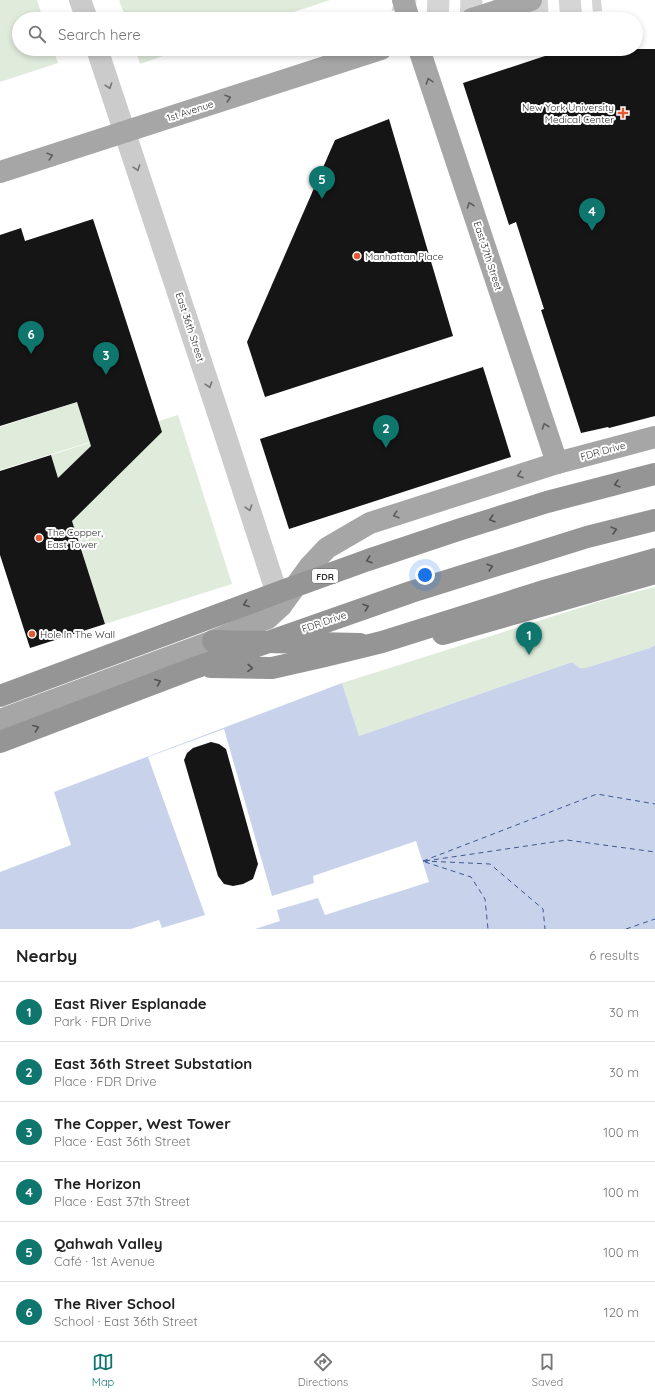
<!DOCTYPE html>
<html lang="en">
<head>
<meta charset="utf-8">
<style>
	body { margin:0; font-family:Quicksand,sans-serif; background:#f2f2f2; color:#222 }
	.you { position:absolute; left:425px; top:575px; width:14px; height:14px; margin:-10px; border:3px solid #fff; border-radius:50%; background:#1a73e8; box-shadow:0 0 0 6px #1a73e833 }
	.badge { display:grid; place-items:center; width:26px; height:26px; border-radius:50%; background:#0f766e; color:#fff; font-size:13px; font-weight:700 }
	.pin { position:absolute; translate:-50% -33px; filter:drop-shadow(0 1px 2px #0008) }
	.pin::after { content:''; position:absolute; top:21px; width:14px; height:12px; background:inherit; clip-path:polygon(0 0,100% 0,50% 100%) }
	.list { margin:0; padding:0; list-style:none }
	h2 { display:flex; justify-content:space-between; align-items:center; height:52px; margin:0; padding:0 16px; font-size:17px }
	h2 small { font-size:13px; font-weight:400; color:#767676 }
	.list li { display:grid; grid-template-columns:26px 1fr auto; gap:12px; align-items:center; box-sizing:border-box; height:60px; padding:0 16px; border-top:1px solid #e0e0e0 }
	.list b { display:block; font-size:15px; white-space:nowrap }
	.list p { margin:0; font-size:13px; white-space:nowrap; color:#767676 }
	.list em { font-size:13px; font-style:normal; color:#767676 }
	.icon { flex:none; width:22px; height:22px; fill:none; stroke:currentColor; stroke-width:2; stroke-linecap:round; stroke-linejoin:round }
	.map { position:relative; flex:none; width:655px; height:929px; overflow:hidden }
	.search { position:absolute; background:#fff; box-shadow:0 2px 6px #0003; left:12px; right:12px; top:12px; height:44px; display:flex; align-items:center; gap:10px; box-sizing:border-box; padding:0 14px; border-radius:22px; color:#767676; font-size:15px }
	.sheet { height:412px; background:#fff }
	nav { display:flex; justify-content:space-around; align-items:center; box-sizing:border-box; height:56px; border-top:1px solid #e0e0e0; background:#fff; font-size:11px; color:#767676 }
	nav a { display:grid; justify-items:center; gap:2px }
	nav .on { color:#0f766e }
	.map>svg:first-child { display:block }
	.green { fill:#dfebdb }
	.water { fill:#c8d3eb }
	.pier { fill:#fff }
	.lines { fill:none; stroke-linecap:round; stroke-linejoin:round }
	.ferry { stroke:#3d578e; stroke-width:1; stroke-dasharray:5 4; stroke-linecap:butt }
	.building { fill:#151515 }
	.highway-tunnel { stroke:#d5d5d5; stroke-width:22; stroke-dasharray:22 11; stroke-linecap:butt }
	.minor { stroke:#cbcbcb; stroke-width:22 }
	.major { stroke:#a6a6a6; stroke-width:22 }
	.highway { stroke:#959595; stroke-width:22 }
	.highway-bridge { stroke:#959595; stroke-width:22 }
	.oneway { stroke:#5e5e5e }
	.oneway2 { stroke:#757575 }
	.oneway3 { stroke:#525252 }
	.poi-dot { fill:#e25a33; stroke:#fff; stroke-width:1.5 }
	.labels { text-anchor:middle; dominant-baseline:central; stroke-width:4; stroke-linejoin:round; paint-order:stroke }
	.shield { fill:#fff; stroke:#6d6d6d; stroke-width:1 }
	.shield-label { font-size:9px; font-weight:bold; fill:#2e2e2e }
	.poi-label { font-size:10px; fill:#2e2e2e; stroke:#fff; text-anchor:start }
	.street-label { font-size:10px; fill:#2e2e2e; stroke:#fff }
</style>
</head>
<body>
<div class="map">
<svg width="655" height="929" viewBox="0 0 655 929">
	<rect width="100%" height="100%" fill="#fff"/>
	<g class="green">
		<path d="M 0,0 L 37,0 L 43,19 L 19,19 L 19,49 L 53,49 L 58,63 L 0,82 Z"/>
		<path d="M 119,0 L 330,0 L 273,19 L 126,19 Z"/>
		<path d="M 135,49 L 183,49 L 140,64 Z"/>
		<path d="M 77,402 L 90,442 L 0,470 L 0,427 Z"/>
		<path d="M 178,415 L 232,584 L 105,624 L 51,455 Z"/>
		<path d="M 655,587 L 655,645 L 650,648 L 585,668 L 580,668 L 572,662 L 359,736 L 342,683 L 611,598 Z"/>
	</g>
	<path class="water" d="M 655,645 L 655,929 L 0,929 L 0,872 L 71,845 L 54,792 L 342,683 L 359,736 L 572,662 L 580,668 L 585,668 L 650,648 Z"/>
	<path class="pier" d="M 224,729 L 272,896 L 314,883 L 313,876 L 416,841 L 429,882 L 325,915 L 318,898 L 277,910 L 280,921 L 255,929 L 131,929 L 159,920 L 162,928 L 205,915 L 148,757 Z"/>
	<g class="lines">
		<g class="ferry">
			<path d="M 423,861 L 597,794 L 655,804"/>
			<path d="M 423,861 L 490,864 L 543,909 L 545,929"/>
			<path d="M 425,861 L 567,840 L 655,852"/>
			<path d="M 425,862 L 471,877 L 485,899 L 488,929"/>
			<path d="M 626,929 L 655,919"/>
		</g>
	</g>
	<g class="building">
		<path d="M 566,49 L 655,49 L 655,416 L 609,428 L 608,427 L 581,433 L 541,310 L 544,309 L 516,222 L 509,225 L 463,83 Z"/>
		<path d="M 389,119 L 453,336 L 265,397 L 247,342 L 335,140 Z"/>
		<path d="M 93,219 L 162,432 L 72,521 L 105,624 L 30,648 L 0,555 L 0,471 L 51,455 L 58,478 L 91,446 L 77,402 L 0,426 L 0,235 L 21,228 L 25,241 Z"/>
		<path d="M 483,367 L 511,457 L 289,529 L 260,439 Z"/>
		<path d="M 211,742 L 219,744 L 226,749 L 258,864 L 253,879 L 243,884 L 233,886 L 224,884 L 218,876 L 184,760 L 187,753 L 193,748 Z"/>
	</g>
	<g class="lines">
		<path class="highway-tunnel" d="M 395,0 L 410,5 L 484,8 L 549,5 L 601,0"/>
		<g class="minor">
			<path d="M 80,0 L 87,19"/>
			<path d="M 97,49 L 223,428 L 281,606"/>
		</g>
		<g class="major">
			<path d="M 403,0 L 409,19"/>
			<path d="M 472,19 L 531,0"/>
			<path d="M 419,49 L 557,463"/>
			<path d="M 0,172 L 381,49"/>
			<path d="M 0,720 L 213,641 L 268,618 L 281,606 L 310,566 L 327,548 L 370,523 L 557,463 L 655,437"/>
		</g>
		<g class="highway">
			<path d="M 443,634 L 655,573"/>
			<path d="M 213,641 L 360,644"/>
			<path d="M 0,742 L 197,667"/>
		</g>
		<g class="highway-bridge">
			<path d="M 197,667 L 411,592 L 587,537 L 655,520"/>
			<path d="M 211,667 L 272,668 L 325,656 L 382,642 L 547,590 L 655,559"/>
			<path d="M 0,696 L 282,591 L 368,560 L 458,530 L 547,502 L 655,474"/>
		</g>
	</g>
	<defs><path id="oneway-chevron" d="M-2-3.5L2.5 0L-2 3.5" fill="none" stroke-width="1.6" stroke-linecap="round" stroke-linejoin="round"/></defs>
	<g class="oneway">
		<use href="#oneway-chevron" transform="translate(429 81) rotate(-108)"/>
		<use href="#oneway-chevron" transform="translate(228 98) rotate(-18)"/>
		<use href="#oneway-chevron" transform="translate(50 156) rotate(-18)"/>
		<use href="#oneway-chevron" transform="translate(470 205) rotate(-109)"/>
		<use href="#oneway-chevron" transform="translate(545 426) rotate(-109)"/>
		<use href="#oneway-chevron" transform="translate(520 475) rotate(162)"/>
		<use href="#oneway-chevron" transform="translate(396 515) rotate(162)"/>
	</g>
	<g class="oneway2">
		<use href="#oneway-chevron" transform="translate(109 86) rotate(72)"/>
		<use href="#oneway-chevron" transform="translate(137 168) rotate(72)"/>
		<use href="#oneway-chevron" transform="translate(209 385) rotate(72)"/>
		<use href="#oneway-chevron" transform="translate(249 508) rotate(72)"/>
	</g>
	<g class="oneway3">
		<use href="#oneway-chevron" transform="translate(617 484) rotate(165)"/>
		<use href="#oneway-chevron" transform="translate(492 519) rotate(163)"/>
		<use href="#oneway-chevron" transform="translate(614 530) rotate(-15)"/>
		<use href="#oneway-chevron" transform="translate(369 560) rotate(161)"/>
		<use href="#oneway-chevron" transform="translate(490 567) rotate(-17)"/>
		<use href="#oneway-chevron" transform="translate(246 604) rotate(160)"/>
		<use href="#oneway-chevron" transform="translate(366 607) rotate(-19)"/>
		<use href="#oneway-chevron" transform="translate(250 668) rotate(1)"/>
		<use href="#oneway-chevron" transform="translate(158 682) rotate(-21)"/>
		<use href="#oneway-chevron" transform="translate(36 728) rotate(-21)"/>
	</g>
	<g class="poi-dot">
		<path d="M621 107h4v4h4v4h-4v4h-4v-4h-4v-4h4z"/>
		<circle cx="357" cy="256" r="4"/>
		<circle cx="39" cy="538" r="4"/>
		<circle cx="32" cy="634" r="4"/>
	</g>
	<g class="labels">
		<rect class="shield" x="312" y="569" width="26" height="14" rx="3"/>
		<g class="shield-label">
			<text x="325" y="576">FDR</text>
		</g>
		<g class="poi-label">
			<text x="614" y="107" text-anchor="end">New York University<tspan x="614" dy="12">Medical Center</tspan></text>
			<text x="365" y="256">Manhattan Place</text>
			<text x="47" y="532">The Copper,<tspan x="47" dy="12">East Tower</tspan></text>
			<text x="40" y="634">Hole In The Wall</text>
		</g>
		<g class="street-label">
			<text transform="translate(190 111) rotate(-18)">1st Avenue</text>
			<text transform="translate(488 256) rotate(72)">East 37th Street</text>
			<text transform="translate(190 327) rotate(72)">East 36th Street</text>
			<text transform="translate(603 451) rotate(-15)">FDR Drive</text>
			<text transform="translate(324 622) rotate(-19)">FDR Drive</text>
		</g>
	</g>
</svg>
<div class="you"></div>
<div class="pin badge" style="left:529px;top:655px">1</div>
<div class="pin badge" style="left:386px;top:448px">2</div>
<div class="pin badge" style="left:106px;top:375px">3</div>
<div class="pin badge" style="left:592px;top:231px">4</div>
<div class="pin badge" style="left:322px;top:199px">5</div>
<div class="pin badge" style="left:31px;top:354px">6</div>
<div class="search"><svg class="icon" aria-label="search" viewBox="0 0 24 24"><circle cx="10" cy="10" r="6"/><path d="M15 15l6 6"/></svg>Search here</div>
</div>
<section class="sheet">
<h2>Nearby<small>6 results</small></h2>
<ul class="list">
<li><span class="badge">1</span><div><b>East River Esplanade</b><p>Park · FDR Drive</p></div><em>30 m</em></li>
<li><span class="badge">2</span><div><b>East 36th Street Substation</b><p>Place · FDR Drive</p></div><em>30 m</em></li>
<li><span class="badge">3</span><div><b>The Copper, West Tower</b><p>Place · East 36th Street</p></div><em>100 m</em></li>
<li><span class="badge">4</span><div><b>The Horizon</b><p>Place · East 37th Street</p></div><em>100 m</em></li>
<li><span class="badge">5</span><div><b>Qahwah Valley</b><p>Café · 1st Avenue</p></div><em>100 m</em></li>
<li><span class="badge">6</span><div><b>The River School</b><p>School · East 36th Street</p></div><em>120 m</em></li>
</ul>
</section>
<nav>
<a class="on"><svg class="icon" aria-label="map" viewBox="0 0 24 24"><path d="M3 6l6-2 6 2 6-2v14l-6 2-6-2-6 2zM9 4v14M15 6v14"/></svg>Map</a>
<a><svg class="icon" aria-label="directions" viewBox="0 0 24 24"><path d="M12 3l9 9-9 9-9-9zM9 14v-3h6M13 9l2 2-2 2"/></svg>Directions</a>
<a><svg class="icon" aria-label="saved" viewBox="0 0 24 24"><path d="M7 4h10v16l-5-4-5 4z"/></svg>Saved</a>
</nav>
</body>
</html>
